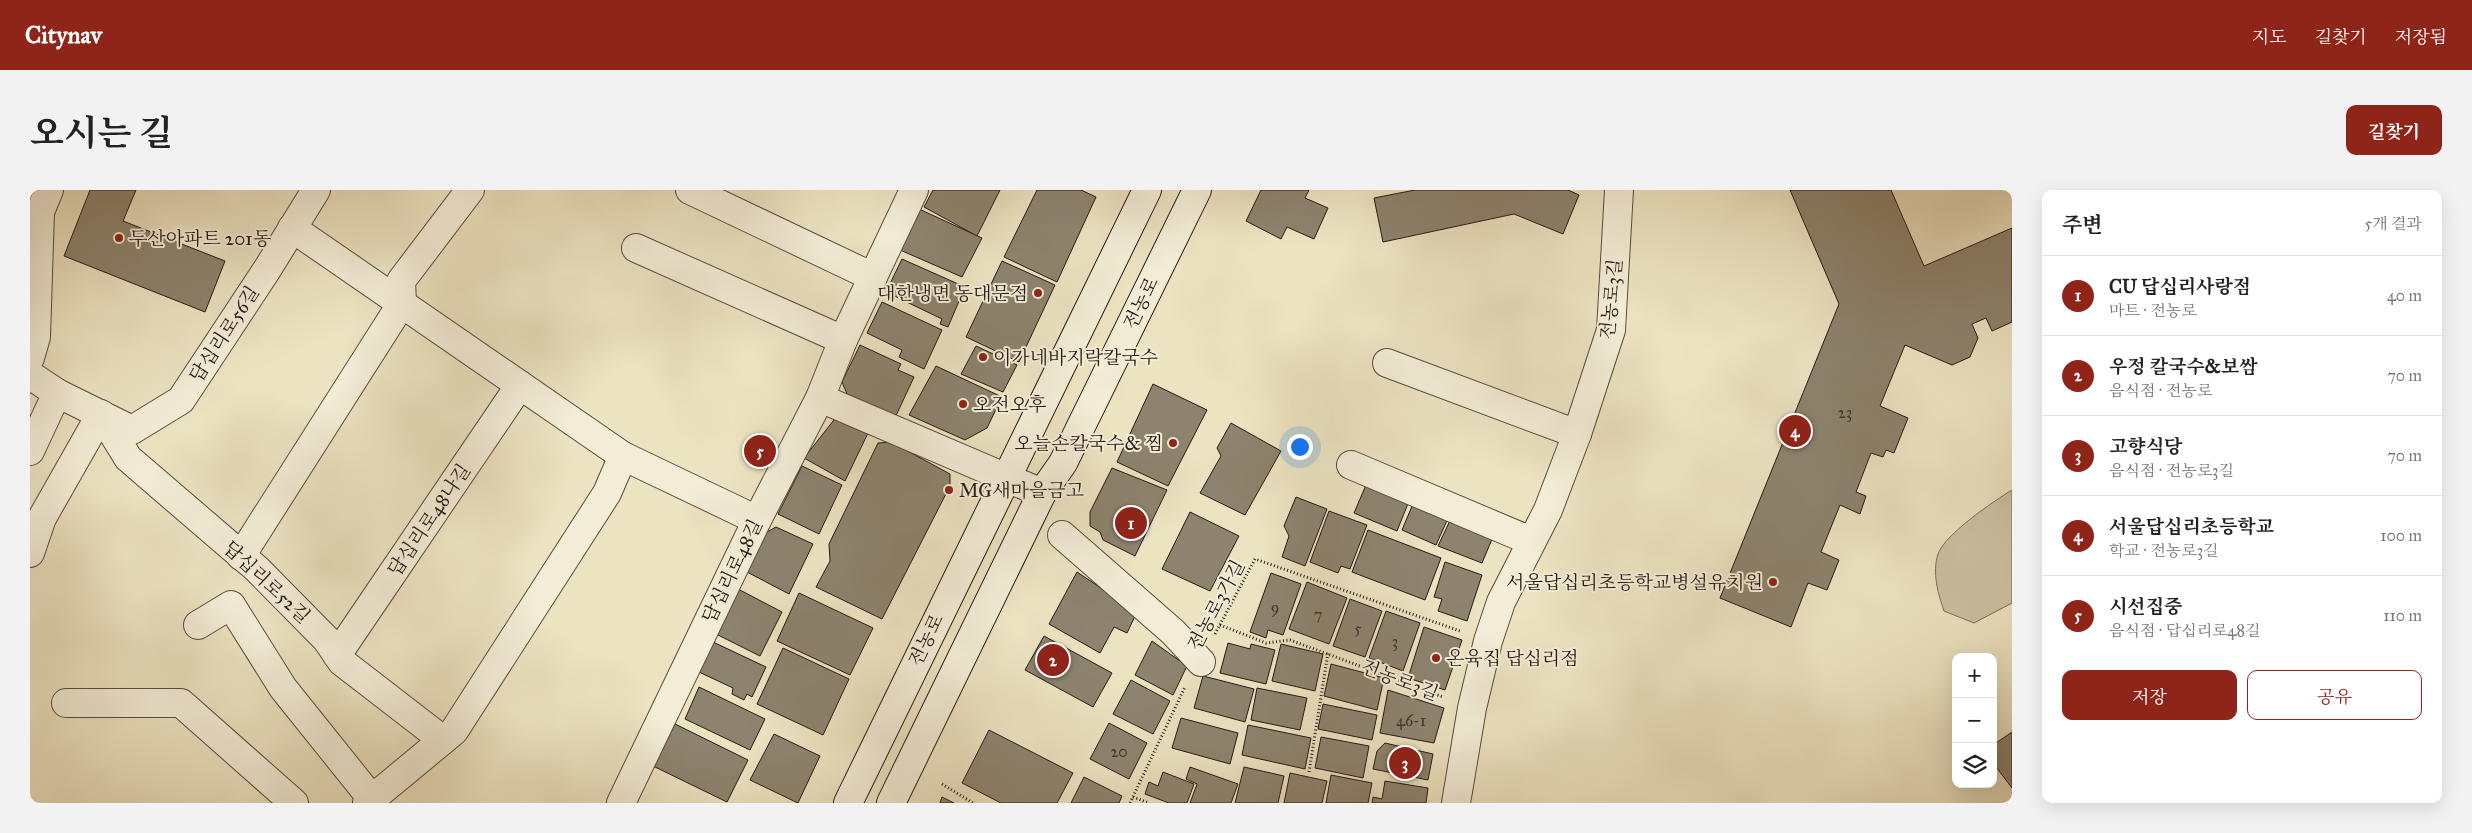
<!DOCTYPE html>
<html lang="ko">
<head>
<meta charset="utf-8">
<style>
	body { margin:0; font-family:"IM FELL Great Primer","Noto Serif KR",serif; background:#f2f2f2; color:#222 }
	.controls { position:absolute; right:15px; bottom:15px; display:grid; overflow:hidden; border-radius:10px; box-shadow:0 5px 20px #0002 }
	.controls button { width:45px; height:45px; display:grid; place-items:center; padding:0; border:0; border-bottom:1px solid #e0e0e0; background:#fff; color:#222; font:25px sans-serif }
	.you { position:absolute; left:1269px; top:256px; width:18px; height:18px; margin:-12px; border:4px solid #fff; border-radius:50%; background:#1a73e8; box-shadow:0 0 0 8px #1a73e833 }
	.badge { display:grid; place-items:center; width:32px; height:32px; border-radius:50%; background:#8f2418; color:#fff; font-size:16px; font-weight:700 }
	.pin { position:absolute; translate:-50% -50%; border:2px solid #fff; box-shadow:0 1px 5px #0006 }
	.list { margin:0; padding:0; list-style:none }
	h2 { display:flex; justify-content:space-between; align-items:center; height:65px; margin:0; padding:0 20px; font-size:21px }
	h2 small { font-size:16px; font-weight:400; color:#767676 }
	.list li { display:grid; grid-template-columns:32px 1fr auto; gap:15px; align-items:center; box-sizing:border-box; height:80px; padding:0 20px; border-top:1px solid #e0e0e0 }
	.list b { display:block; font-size:19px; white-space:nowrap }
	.list p { margin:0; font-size:16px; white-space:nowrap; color:#767676 }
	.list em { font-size:16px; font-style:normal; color:#767676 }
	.actions { display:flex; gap:10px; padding:15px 20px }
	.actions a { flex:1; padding:11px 0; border:1px solid #8f2418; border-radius:10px; text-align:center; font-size:18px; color:#8f2418 }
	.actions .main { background:#8f2418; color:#fff }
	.icon { flex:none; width:28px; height:28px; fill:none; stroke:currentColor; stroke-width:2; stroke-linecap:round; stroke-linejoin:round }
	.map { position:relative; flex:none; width:1982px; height:613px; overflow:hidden; border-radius:10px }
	header { display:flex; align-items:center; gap:30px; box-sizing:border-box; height:70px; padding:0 25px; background:#8f2418; color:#fff }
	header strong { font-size:24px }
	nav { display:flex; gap:28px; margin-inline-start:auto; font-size:18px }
	.intro { display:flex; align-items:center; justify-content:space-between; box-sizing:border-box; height:120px; padding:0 30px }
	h1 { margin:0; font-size:35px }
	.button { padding:12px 22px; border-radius:10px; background:#8f2418; color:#fff; font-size:18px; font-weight:700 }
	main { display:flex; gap:30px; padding:0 30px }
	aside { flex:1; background:#fff; border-radius:10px; box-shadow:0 5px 20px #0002 }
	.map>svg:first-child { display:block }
	.green { fill:#cbc1a4; stroke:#796e5c }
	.building { fill:#8d836e; stroke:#271a14 }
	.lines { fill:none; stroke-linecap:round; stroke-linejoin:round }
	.street-casing { stroke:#584c3f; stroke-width:30 }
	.secondary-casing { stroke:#271a14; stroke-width:30 }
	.path { stroke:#271a14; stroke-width:3; stroke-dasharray:1 2.5; stroke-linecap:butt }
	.street { stroke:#f3edd7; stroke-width:28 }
	.secondary { stroke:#f3edd7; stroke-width:28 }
	.poi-dot { fill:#8f2418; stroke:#f3edd7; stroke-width:2 }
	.labels { text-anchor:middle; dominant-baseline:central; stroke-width:4; stroke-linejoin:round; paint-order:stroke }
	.number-label { font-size:16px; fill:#40342a }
	.poi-label { font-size:19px; fill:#271a14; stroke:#f3edd7; text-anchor:start }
	.street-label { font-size:19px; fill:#271a14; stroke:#f3edd7 }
</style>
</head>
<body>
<header>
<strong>Citynav</strong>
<nav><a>지도</a><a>길찾기</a><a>저장됨</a></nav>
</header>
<div class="intro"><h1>오시는 길</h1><a class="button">길찾기</a></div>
<main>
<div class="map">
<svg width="1982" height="613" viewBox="0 0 1982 613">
	<rect width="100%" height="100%" fill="#ece3c1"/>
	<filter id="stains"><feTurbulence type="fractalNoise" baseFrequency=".004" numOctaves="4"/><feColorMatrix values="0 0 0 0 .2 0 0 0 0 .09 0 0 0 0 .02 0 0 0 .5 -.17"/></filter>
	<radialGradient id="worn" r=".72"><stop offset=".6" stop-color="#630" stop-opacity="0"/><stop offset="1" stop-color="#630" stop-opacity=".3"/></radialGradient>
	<path class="green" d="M 1982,300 L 1982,413 L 1944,433 L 1914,421 C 1908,404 1902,382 1908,364 C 1915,344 1964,311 1982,300 Z"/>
	<g class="building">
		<path d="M 60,0 L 106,0 L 93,31 L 195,71 L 175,122 L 34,66 Z"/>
		<path d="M 903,0 L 970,0 L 947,46 L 894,17 Z"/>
		<path d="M 1007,0 L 1051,0 L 1066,7 L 1027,92 L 974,67 Z"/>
		<path d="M 1231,0 L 1279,0 L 1275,8 L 1298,18 L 1284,49 L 1257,37 L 1251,49 L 1216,31 Z"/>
		<path d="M 1385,0 L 1538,0 L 1549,5 L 1533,44 L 1484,24 L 1353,52 L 1344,8 Z"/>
		<path d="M 1760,0 L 1861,0 L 1894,76 L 1982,38 L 1982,132 L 1962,141 L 1956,128 L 1942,134 L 1948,148 L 1940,167 L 1922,175 L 1875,155 L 1850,216 L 1878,228 L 1864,263 L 1856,260 L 1853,267 L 1841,263 L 1826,302 L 1836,306 L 1830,324 L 1810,315 L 1791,362 L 1809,370 L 1797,400 L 1778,393 L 1761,437 L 1690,408 L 1809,114 Z"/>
		<path d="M 889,19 L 952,48 L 932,87 L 870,60 Z"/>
		<path d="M 872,69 L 935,97 L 918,137 L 910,134 L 912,129 L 856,102 Z"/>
		<path d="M 972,71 L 1025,95 L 989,172 L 936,147 Z"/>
		<path d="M 852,112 L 912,140 L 894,179 L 869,167 L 872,160 L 837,143 Z"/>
		<path d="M 830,155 L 871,174 L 868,180 L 884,187 L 864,230 L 820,211 L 812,192 Z"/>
		<path d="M 946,156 L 987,175 L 973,202 L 931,184 Z"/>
		<path d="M 906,176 L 972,207 L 957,238 L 935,250 L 879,225 Z"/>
		<path d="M 1123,194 L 1177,220 L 1138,296 L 1087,272 Z"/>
		<path d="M 807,226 L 839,241 L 815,291 L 774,268 Z"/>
		<path d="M 1201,233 L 1251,261 L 1215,325 L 1170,303 L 1191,266 L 1187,258 Z"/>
		<path d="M 861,252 L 920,284 L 920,296 L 852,429 L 786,397 L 800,371 L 799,354 L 848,253 Z"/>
		<path d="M 772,276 L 812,295 L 789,344 L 748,324 Z"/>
		<path d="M 1082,278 L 1137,300 L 1105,366 L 1073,350 L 1070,342 L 1060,336 L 1060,322 Z"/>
		<path d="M 1339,288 L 1381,306 L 1367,341 L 1324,323 Z"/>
		<path d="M 1266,307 L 1297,319 L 1275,376 L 1252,367 L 1259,346 L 1254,336 Z"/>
		<path d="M 1385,309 L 1420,324 L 1406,355 L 1372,340 Z"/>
		<path d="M 1299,321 L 1337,335 L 1320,379 L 1311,376 L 1308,383 L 1280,372 Z"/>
		<path d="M 1160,322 L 1209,346 L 1180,401 L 1132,379 Z"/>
		<path d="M 1424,322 L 1465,342 L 1452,373 L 1408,356 Z"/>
		<path d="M 746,337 L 783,354 L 759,404 L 717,382 L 735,343 Z"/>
		<path d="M 1338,340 L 1411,368 L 1395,410 L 1322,382 Z"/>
		<path d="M 1415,372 L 1452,385 L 1437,431 L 1408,421 L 1412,409 L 1404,407 Z"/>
		<path d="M 1047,382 L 1107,422 L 1097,443 L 1084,437 L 1070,463 L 1019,434 Z"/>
		<path d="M 1241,383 L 1271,394 L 1253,445 L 1238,440 L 1236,448 L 1220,442 Z"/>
		<path d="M 1277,392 L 1317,408 L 1299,454 L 1259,439 Z"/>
		<path d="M 708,399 L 752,422 L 730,466 L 686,444 Z"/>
		<path d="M 769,403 L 843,438 L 820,485 L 747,451 Z"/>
		<path d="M 1320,409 L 1352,421 L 1335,467 L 1303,456 Z"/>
		<path d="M 1356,421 L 1390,433 L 1373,481 L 1339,468 Z"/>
		<path d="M 1394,437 L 1432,450 L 1415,500 L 1378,488 Z"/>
		<path d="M 1014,446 L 1082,483 L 1063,517 L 995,480 Z"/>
		<path d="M 1122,451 L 1157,476 L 1143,505 L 1105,485 Z"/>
		<path d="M 683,452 L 736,477 L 722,507 L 717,504 L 714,510 L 702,504 L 703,498 L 669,482 Z"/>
		<path d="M 1198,453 L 1220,459 L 1221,454 L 1245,460 L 1236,494 L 1190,483 Z"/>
		<path d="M 1251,454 L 1293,464 L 1285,501 L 1242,491 Z"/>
		<path d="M 753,458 L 819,489 L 793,545 L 727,514 Z"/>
		<path d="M 1301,474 L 1354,488 L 1347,520 L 1294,506 Z"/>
		<path d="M 1173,486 L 1224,499 L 1215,532 L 1164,518 Z"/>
		<path d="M 1101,490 L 1140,511 L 1123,544 L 1083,524 Z"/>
		<path d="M 669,497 L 735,529 L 720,560 L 655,529 Z"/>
		<path d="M 1227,498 L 1277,508 L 1270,540 L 1221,530 Z"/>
		<path d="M 1358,500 L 1414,518 L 1404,553 L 1350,543 Z"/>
		<path d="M 1293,514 L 1347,525 L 1342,550 L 1288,539 Z"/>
		<path d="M 1151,528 L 1208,543 L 1200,574 L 1142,558 Z"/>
		<path d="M 1079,533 L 1117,553 L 1099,589 L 1060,569 Z"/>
		<path d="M 645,534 L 718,570 L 697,612 L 623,576 Z"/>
		<path d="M 1218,535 L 1281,548 L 1275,579 L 1212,565 Z"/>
		<path d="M 959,540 L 1043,583 L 1027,613 L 971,613 L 932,593 Z"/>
		<path d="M 1982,542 L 1982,598 L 1963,573 L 1963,555 Z"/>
		<path d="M 744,544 L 790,566 L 768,613 L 720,590 Z"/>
		<path d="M 1291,547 L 1339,556 L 1333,588 L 1285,578 Z"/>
		<path d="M 1355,553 L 1403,564 L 1398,590 L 1343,579 L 1347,561 Z"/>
		<path d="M 1160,577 L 1208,594 L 1201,613 L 1160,613 L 1167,594 L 1156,589 Z"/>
		<path d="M 1214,577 L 1254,586 L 1248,613 L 1205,613 Z"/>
		<path d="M 1133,582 L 1164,594 L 1157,613 L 1139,613 L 1115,604 L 1119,592 L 1128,596 Z"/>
		<path d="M 1260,583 L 1297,591 L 1292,613 L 1254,613 Z"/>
		<path d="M 1301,585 L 1342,593 L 1338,613 L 1296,613 Z"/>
		<path d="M 1054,587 L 1092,606 L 1089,613 L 1041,613 Z"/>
		<path d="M 1355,591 L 1398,598 L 1396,613 L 1342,613 L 1343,607 L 1352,609 Z"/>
		<path d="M 912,607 L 924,613 L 910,613 Z"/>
	</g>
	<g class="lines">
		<g class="street-casing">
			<g id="street">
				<path d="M 660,0 L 843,87"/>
				<path d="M 262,38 L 593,266 L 727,330"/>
				<path d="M 606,58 L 813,150"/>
				<path d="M 0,168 L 6,147 L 10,22 L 19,0"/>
				<path d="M 1357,173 L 1547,244"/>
				<path d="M 0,185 L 27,203 L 0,261"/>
				<path d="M 27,203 L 102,240 L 151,210 L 238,78 L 286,0"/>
				<path d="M 790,208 L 1012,303"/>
				<path d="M 1321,275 L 1501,351"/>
				<path d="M 1032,345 L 1143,442 L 1171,472"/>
				<path d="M 0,363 L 12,328 L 71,224 L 98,268 L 227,379 L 297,450 L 312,472 L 413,550"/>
				<path d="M 211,366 L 372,113 L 371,91 L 440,0"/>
				<path d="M 168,435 L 201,415 L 253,498 L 342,609"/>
				<path d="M 307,465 L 490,195"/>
				<path d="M 36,513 L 151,513 L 264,613"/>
				<path d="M 337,613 L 424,541 L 577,303 L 593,266"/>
				<path d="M 591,613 L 727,330 L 790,208 L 813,150 L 884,0"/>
				<path d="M 1426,613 L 1442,518 L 1458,451 L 1471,412 L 1518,320 L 1547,244 L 1581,140 L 1589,0"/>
			</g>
		</g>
		<g class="secondary-casing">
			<g id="secondary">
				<path d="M 818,613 L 1117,0"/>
				<path d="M 861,613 L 1012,303 L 1033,273 L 1167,0"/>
			</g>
		</g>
		<g class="path">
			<path d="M 1190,435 L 1236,453 L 1260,450 L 1413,507"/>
			<path d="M 1185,444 L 1225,369 L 1430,441"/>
			<path d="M 1279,582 L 1298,463"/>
			<path d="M 912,594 L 943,613"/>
			<path d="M 1103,607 L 1119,613"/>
			<path d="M 1100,613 L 1155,497"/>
		</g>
		<use href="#street" class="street"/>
		<use href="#secondary" class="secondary"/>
	</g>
	<g class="poi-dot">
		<circle cx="89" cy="48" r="5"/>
		<circle cx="1008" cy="103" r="5"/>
		<circle cx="953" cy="167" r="5"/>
		<circle cx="933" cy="214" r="5"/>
		<circle cx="1143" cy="253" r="5"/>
		<circle cx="919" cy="300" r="5"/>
		<circle cx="1743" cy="392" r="5"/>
		<circle cx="1406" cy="468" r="5"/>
	</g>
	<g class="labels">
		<g class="number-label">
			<text x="1815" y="222">23</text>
			<text x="1245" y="417">9</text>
			<text x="1288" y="424">7</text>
			<text x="1328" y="438">5</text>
			<text x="1365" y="451">3</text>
			<text x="1381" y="530">46-1</text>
			<text x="1089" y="561">20</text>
		</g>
		<g class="poi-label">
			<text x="99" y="48">두산아파트 201동</text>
			<text x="998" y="103" text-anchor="end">대한냉면 동대문점</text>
			<text x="963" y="167">이가네바지락칼국수</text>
			<text x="943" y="214">오전오후</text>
			<text x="1133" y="253" text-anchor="end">오늘손칼국수&amp; 찜</text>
			<text x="929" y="300">MG새마을금고</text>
			<text x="1733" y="392" text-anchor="end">서울답십리초등학교병설유치원</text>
			<text x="1416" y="468">온육집 답십리점</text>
		</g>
		<g class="street-label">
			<text transform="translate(1581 109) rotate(-84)">전농로3길</text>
			<text transform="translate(1111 113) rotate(-64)">전농로</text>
			<text transform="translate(194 144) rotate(-57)">답십리로56길</text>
			<text transform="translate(399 330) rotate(-56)">답십리로48나길</text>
			<text transform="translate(702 381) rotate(-64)">답십리로48길</text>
			<text transform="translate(237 392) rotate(43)">답십리로52길</text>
			<text transform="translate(1186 415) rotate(-62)">전농로3가길</text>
			<text transform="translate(896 450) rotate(-64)">전농로</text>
			<text transform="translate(1370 490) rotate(21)">전농로3길</text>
		</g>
	</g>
	<rect width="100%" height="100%" filter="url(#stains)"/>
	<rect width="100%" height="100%" fill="url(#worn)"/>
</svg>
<div class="controls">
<button>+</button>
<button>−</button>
<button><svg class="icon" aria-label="layers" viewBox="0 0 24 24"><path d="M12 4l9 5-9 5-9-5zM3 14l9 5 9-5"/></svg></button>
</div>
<div class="you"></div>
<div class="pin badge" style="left:1101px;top:333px">1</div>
<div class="pin badge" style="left:1023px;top:470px">2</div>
<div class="pin badge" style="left:1375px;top:573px">3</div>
<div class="pin badge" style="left:1765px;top:241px">4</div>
<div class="pin badge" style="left:730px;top:261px">5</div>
</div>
<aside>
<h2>주변<small>5개 결과</small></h2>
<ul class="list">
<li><span class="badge">1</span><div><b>CU 답십리사랑점</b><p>마트 · 전농로</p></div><em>40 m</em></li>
<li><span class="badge">2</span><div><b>우정 칼국수&amp;보쌈</b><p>음식점 · 전농로</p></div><em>70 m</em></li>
<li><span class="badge">3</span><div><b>고향식당</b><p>음식점 · 전농로3길</p></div><em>70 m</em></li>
<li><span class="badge">4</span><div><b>서울답십리초등학교</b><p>학교 · 전농로3길</p></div><em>100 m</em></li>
<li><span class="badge">5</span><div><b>시선집중</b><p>음식점 · 답십리로48길</p></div><em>110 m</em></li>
</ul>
<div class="actions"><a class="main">저장</a><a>공유</a></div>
</aside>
</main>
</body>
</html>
